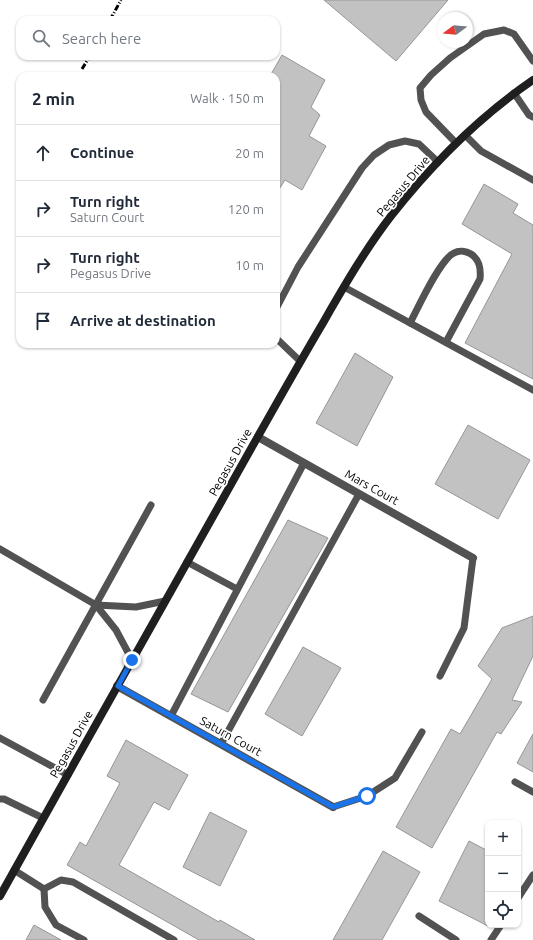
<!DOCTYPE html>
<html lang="en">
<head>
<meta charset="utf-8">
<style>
	body { margin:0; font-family:Ubuntu,sans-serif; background:#f6f6f7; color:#1f2937 }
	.controls { position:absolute; right:12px; bottom:12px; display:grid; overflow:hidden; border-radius:8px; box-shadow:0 1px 3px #0004 }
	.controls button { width:36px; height:36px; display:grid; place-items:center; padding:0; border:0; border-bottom:1px solid #e0e1e3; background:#fff; color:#1f2937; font:20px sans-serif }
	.compass { position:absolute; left:437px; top:12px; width:36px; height:36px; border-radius:50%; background:#fff; box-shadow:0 1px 3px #0004; rotate:254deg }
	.stop { position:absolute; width:12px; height:12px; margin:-9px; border:3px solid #1a73e8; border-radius:50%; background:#fff }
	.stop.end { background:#1a73e8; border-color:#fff; box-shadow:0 1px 4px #0008 }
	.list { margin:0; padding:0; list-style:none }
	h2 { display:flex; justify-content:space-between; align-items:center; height:52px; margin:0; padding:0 16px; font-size:17px }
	h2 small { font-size:13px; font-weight:400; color:#747a83 }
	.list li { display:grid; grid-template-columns:26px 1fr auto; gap:12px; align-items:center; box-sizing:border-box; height:56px; padding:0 16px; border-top:1px solid #e0e1e3 }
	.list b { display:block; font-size:15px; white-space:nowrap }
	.list p { margin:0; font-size:13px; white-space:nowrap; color:#747a83 }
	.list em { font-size:13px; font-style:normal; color:#747a83 }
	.icon { flex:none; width:22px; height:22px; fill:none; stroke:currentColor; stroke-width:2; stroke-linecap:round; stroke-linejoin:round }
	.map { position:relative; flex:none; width:533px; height:940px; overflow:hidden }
	.search { position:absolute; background:#fff; box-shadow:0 1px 3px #0004; left:16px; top:16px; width:264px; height:44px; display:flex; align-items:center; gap:10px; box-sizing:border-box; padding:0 14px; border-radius:12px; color:#747a83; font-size:15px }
	.panel { position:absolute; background:#fff; box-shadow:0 1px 3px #0004; left:16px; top:72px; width:264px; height:276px; border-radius:12px }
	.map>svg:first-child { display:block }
	.building { fill:#c2c2c2; stroke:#969696 }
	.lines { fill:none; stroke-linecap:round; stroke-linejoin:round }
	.lane { stroke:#525252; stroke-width:7 }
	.street { stroke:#525252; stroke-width:8 }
	.secondary { stroke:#1f1f1f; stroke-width:8 }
	.rail { stroke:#000; stroke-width:3; stroke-dasharray:6 2 1 2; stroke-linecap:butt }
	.route { stroke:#1a73e8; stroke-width:5 }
	.labels { text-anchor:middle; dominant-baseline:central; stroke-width:3.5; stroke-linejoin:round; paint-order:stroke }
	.street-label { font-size:12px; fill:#000; stroke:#fff }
</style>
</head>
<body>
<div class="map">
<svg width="533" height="940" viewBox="0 0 533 940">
	<rect width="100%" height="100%" fill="#fff"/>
	<g class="building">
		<path d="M 324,0 L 448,0 L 396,61 Z"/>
		<path d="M 282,55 L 325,80 L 311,107 L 320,115 L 309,136 L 326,146 L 302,190 L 285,180 L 276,194 L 276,76 L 270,76 Z"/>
		<path d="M 484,184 L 518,204 L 513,213 L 533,225 L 533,379 L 465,343 L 512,254 L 462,224 Z"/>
		<path d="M 355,353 L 393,377 L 357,446 L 316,423 Z"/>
		<path d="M 468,425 L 530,460 L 498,519 L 435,484 Z"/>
		<path d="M 288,520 L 328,538 L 228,712 L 191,694 Z"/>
		<path d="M 533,616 L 533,656 L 512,700 L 522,702 L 501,734 L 497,732 L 432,848 L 396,827 L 451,729 L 460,734 L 492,679 L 478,666 L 502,628 Z"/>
		<path d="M 303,647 L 341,668 L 302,736 L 265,714 Z"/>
		<path d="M 533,734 L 533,772 L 517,763 Z"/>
		<path d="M 126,740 L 188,775 L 169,810 L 154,802 L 119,865 L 219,922 L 220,920 L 255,940 L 199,940 L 67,865 L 80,842 L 86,846 L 120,783 L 107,776 Z"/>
		<path d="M 210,812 L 247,831 L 220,886 L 183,867 Z"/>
		<path d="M 469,841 L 488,851 L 488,926 L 439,901 Z"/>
		<path d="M 383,851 L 420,872 L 382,940 L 333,940 Z"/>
		<path d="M 34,925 L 61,940 L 26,940 Z"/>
	</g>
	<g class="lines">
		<g class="lane">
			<path d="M 514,93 L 529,115 L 533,117"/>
			<path d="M 465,135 L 481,151 L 533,180"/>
			<path d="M 456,143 L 426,112 L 421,100 L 420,88 L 431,75 L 450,58 L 484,34 L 504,30 L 514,34 L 533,61"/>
			<path d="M 344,287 L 533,390"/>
			<path d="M 276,309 L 298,267 L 362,168 L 374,155 L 389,145 L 405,141 L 419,144 L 438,162"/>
			<path d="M 410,323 C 418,308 440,259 454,253 C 459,250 466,251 471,254 C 480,260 481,269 480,279 L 446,342"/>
			<path d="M 276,337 L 277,339 L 300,361"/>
			<path d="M 0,549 L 96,605 L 116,630 L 132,660"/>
			<path d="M 187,562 L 237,589"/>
			<path d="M 96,605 L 136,607 L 165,601"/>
			<path d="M 440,676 L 464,628 L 473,558"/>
			<path d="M 43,700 L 151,505"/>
			<path d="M 171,716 L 304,463"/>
			<path d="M 0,738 L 68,775"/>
			<path d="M 221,744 L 359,494"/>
			<path d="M 515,782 L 533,792"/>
			<path d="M 0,799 L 4,799 L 43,818"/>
			<path d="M 333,807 L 367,796 L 395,778 L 422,732"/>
			<path d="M 14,870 L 44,889"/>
			<path d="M 44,889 L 61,880 L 73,882 L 174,940"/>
			<path d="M 44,889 L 45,907 L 56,925 L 84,940"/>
			<path d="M 518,898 L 533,875"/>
			<path d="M 419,916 L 456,940"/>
			<path d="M 491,940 L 501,925"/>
		</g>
		<g class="street">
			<path d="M 258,437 L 473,558"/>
			<path d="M 117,686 L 333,807"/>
		</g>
		<path class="secondary" d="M 0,896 C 73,765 146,635 220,504 C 253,445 286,386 320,328 C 342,290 364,251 391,216 C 432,164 479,117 533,80"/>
		<g class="rail">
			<path d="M 110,20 L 121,0"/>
			<path d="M 82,69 L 90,56"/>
		</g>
	</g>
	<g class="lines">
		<path class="route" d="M 132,660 L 118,686 L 333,807 L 367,796"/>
	</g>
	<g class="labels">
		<g class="street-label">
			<text transform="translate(403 186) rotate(-50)">Pegasus Drive</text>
			<text transform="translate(230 462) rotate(-61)">Pegasus Drive</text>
			<text transform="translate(372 487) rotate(29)">Mars Court</text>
			<text transform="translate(231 736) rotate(29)">Saturn Court</text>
			<text transform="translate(71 744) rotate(-61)">Pegasus Drive</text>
		</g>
	</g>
</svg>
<div class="controls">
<button>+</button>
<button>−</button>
<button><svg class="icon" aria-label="locate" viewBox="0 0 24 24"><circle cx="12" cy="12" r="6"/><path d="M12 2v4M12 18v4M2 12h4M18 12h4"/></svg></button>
</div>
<svg class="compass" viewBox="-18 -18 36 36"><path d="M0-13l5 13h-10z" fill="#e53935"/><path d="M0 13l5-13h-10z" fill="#747a83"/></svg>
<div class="stop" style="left:367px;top:796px"></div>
<div class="stop end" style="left:132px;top:660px"></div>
<div class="search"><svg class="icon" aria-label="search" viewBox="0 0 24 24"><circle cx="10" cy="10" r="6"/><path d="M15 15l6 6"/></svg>Search here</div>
<section class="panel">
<h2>2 min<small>Walk · 150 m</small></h2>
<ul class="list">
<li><svg class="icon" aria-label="ahead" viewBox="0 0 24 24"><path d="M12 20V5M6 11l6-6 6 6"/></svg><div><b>Continue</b></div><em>20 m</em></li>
<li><svg class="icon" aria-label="right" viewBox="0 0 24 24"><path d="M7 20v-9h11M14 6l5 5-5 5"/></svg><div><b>Turn right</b><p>Saturn Court</p></div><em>120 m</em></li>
<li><svg class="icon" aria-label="right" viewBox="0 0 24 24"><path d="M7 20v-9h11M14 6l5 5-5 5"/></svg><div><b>Turn right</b><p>Pegasus Drive</p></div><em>10 m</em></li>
<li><svg class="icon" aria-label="arrive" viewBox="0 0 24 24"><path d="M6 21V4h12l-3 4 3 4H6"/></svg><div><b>Arrive at destination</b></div></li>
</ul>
</section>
</div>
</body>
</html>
